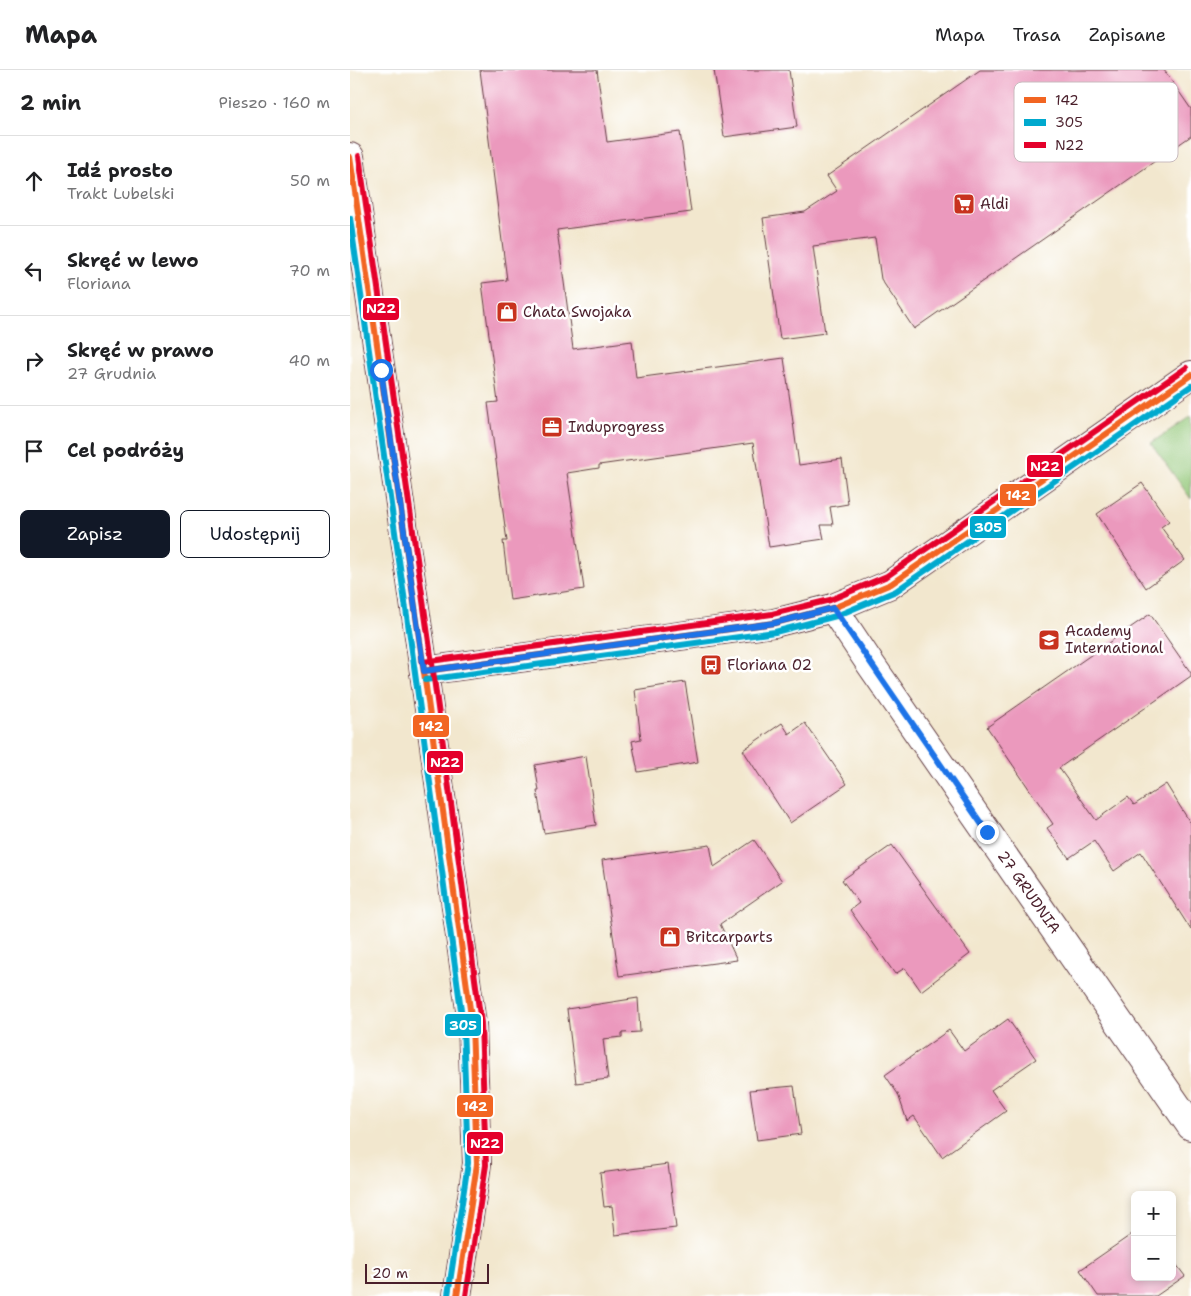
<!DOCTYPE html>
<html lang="pl">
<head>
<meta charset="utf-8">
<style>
	body { margin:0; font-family:"Shantell Sans",sans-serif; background:#f2f2f2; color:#202124 }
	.controls { position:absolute; right:15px; bottom:15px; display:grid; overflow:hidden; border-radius:8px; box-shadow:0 2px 8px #0003 }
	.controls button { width:45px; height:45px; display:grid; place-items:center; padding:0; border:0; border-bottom:1px solid #e0e0e0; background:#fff; color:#202124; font:25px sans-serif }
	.scale { position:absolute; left:15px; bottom:12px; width:124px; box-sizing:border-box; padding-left:5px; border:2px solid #4a1f2b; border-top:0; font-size:14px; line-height:18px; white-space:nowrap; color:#4a1f2b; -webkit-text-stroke:4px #fff; paint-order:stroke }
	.stop { position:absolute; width:15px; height:15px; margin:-11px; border:4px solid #1a73e8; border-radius:50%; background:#fff }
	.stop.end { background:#1a73e8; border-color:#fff; box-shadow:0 1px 5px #0008 }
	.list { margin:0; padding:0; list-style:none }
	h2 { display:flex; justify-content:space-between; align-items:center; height:65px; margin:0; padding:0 20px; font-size:21px }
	h2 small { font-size:16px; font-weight:400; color:#757577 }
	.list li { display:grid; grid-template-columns:32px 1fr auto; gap:15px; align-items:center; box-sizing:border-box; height:90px; padding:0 20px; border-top:1px solid #e0e0e0 }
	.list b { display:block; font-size:19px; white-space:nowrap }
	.list p { margin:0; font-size:16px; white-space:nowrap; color:#757577 }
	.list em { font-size:16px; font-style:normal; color:#757577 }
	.actions { display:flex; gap:10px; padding:15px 20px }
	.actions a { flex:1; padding:11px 0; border:1px solid #111827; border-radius:8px; text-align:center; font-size:18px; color:#111827 }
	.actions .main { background:#111827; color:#fff }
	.icon { flex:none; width:28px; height:28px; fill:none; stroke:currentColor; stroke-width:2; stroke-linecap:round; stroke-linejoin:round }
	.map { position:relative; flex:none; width:841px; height:1226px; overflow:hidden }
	header { display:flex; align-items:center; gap:30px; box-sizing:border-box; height:70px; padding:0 25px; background:#fff; border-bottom:1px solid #e0e0e0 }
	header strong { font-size:24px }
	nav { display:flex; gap:28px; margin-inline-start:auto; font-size:18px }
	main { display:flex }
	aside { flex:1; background:#fff }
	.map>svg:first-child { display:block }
	.green { fill:#93c778; stroke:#6e7352 }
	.building { fill:#eb99bd }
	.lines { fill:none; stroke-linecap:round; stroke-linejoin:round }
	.minor-casing { stroke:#633d43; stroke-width:30 }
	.tertiary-casing { stroke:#633d43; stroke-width:30 }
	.minor { stroke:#fff; stroke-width:28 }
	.tertiary { stroke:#fff; stroke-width:28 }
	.bus-1-casing { stroke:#fff; stroke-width:10 }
	.bus-2-casing { stroke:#fff; stroke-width:10 }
	.bus-3-casing { stroke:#fff; stroke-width:10 }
	.bus-1 { stroke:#f26522; stroke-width:6 }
	.bus-2 { stroke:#00a9ce; stroke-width:6 }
	.bus-3 { stroke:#e4002b; stroke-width:6 }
	.route { stroke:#1a73e8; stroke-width:6 }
	.labels { text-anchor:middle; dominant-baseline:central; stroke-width:5; stroke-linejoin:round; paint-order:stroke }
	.poi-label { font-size:15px; fill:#4a1f2b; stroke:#fff; text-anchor:start }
	.street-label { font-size:15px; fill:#4a1f2b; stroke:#fff }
	.key { fill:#fff; stroke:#c9bcbf; stroke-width:1 }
	.key-label { font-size:14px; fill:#4a1f2b }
	.line-badge { stroke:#fff; stroke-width:2 }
	.badge-label { font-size:14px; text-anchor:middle; font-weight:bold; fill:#fff }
</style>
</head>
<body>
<header>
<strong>Mapa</strong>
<nav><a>Mapa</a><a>Trasa</a><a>Zapisane</a></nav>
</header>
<main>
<aside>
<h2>2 min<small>Pieszo · 160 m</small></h2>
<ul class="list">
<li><svg class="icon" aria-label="ahead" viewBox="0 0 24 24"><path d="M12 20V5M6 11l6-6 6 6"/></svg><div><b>Idź prosto</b><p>Trakt Lubelski</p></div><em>50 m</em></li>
<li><svg class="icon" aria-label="left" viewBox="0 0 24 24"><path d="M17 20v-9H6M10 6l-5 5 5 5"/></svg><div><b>Skręć w lewo</b><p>Floriana</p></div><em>70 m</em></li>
<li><svg class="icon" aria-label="right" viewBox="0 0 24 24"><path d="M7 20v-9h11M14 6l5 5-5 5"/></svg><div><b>Skręć w prawo</b><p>27 Grudnia</p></div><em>40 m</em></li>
<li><svg class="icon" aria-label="arrive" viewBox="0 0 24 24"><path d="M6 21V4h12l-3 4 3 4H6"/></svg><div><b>Cel podróży</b></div></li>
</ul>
<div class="actions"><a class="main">Zapisz</a><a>Udostępnij</a></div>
</aside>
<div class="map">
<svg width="841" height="1226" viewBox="0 0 841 1226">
	<rect width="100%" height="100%" fill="#fff"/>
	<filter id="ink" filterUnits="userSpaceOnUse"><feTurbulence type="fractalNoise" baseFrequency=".02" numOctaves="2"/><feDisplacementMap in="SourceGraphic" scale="10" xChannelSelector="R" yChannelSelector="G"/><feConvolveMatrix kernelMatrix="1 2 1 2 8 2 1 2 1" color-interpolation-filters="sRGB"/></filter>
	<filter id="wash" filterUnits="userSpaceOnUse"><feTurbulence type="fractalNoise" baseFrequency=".0096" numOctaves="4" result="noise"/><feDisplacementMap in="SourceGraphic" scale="20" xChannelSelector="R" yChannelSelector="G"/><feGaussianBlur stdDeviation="1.12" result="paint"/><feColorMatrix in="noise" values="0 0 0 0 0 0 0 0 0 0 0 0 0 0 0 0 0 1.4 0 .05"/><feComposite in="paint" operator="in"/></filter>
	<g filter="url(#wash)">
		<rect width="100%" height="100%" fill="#f2e7ce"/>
		<path class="green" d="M 841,346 L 841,429 L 801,373 Z"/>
		<g id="blocks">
			<g class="building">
				<path d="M 130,0 L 247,0 L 257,72 L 330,62 L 341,142 L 207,160 L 223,279 L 282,271 L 286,308 L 434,288 L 449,395 L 492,389 L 498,434 L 480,437 L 483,455 L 471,455 L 474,469 L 419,477 L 403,373 L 249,395 L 249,398 L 217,403 L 234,519 L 160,530 L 153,471 L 157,471 L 138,333 L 148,332 L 132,213 L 157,210 Z"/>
				<path d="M 364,0 L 439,0 L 447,57 L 374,67 Z"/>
				<path d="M 630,0 L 814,0 L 841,39 L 841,66 L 564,259 L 531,209 L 525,168 L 463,176 L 475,263 L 430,269 L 413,148 L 455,142 L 487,121 L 477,106 Z"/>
				<path d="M 792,413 L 819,451 L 811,457 L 835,490 L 796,518 L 747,444 Z"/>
				<path d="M 800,544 L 841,603 L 841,606 L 709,698 L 746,750 L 778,727 L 784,735 L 816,714 L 841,754 L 841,860 L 791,782 L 764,801 L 744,771 L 719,788 L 697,758 L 703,754 L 637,657 Z"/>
				<path d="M 335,612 L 348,692 L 288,702 L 282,671 L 291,669 L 285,620 Z"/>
				<path d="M 432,653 L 439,664 L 455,653 L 497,714 L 440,753 L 393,680 Z"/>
				<path d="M 236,686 L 246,755 L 194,763 L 187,721 L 189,721 L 185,695 Z"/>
				<path d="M 404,770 L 432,811 L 370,854 L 387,890 L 269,906 L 252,790 L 360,775 L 364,797 Z"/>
				<path d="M 542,775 L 620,884 L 571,921 L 555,898 L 545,904 L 500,840 L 509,833 L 492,810 Z"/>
				<path d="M 288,928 L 290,962 L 272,963 L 272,967 L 253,969 L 258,1009 L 226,1013 L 217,939 Z"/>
				<path d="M 658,949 L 686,989 L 641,1020 L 656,1041 L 592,1087 L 564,1046 L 557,1051 L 548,1024 L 535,1005 L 599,960 L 614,981 Z"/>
				<path d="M 444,1016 L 451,1064 L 407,1070 L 400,1020 Z"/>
				<path d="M 318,1094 L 326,1158 L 265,1165 L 262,1136 L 254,1137 L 250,1103 Z"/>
				<path d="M 785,1162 L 785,1207 L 822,1207 L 822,1189 L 835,1206 L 806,1226 L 748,1226 L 730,1200 Z"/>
			</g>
		</g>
	</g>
	<g filter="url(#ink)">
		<use href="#blocks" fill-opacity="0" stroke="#633d43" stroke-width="1"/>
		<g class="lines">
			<g class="minor-casing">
				<path id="minor" d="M 483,538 L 519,592 L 841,1056"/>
			</g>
			<g class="tertiary-casing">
				<g id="tertiary">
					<path d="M 0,87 L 71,580 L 122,954 L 127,1094 L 107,1226"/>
					<path d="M 74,601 L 424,553 L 483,538 L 541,514 L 841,305"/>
				</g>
			</g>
			<use href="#minor" class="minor"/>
			<use href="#tertiary" class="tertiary"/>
			<g class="bus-1-casing">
				<g id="bus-1">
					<path d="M 0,87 L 71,580 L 122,954 L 127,1094 L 107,1226"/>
					<path d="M 74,601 L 424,553 L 483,538 L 541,514 L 841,305"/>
				</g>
			</g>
			<g class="bus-2-casing">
				<g id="bus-2">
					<path d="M 0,148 L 62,581 L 113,955 L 118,1093 L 98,1225"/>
					<path d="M 75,610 L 425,562 L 486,546 L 546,521 L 841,316"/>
				</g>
			</g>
			<g class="bus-3-casing">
				<g id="bus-3">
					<path d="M 9,86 L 80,579 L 131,953 L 136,1095 L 116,1226"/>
					<path d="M 73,592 L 422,544 L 480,530 L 537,506 L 836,298"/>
				</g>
			</g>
			<use href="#bus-1" class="bus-1"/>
			<use href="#bus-2" class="bus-2"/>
			<use href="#bus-3" class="bus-3"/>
		</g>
	</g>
	<g class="lines" filter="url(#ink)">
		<path class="route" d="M 31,300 L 74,601 L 424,553 L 483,538 L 637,762"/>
	</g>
	<defs>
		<g id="supermarket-square" transform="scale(1.125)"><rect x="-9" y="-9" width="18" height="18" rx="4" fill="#c8321e" stroke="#fff"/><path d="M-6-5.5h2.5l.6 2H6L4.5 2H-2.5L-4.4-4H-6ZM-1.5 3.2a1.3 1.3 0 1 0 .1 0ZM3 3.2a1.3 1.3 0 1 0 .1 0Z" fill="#fff"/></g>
		<g id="shop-square" transform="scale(1.125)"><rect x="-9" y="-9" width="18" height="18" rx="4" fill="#c8321e" stroke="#fff"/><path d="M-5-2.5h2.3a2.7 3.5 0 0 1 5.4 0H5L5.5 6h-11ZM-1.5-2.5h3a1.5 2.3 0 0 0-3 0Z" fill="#fff"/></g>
		<g id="office-square" transform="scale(1.125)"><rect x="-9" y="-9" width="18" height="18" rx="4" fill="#c8321e" stroke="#fff"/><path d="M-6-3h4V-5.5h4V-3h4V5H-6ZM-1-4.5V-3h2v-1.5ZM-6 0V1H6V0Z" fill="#fff"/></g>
		<g id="school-square" transform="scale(1.125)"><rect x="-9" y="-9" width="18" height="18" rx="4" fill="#c8321e" stroke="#fff"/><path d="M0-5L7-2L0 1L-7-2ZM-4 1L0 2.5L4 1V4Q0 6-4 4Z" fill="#fff"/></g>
		<g id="bus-square" transform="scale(1.125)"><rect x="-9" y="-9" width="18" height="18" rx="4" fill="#c8321e" stroke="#fff"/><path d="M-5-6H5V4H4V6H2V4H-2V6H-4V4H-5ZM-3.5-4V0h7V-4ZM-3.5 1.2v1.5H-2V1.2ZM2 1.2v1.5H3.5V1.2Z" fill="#fff"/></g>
	</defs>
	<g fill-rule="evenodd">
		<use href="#supermarket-square" x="614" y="134"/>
		<use href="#shop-square" x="157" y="242"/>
		<use href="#office-square" x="202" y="357"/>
		<use href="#school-square" x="699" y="570"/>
		<use href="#bus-square" x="361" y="595"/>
		<use href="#shop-square" x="320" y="867"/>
	</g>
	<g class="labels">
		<g class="poi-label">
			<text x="630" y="134">Aldi</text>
			<text x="173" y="242">Chata Swojaka</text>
			<text x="218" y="357">Induprogress</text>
			<text x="715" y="561">Academy<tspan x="715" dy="17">International</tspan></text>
			<text x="377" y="595">Floriana 02</text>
			<text x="336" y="867">Britcarparts</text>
		</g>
		<g class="street-label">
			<text transform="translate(679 822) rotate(55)">27 GRUDNIA</text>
		</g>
	</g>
	<rect x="664" y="12" width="164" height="80" rx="8" class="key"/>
	<rect x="674" y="27" width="22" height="6" fill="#f26522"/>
	<rect x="674" y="49" width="22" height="7" fill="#00a9ce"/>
	<rect x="674" y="72" width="22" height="6" fill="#e4002b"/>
	<g class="key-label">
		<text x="705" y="35">142</text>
		<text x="705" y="57">305</text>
		<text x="705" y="80">N22</text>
	</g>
	<g class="line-badge">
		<rect x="12" y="227" width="38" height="24" rx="5" fill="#e4002b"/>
		<rect x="676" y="384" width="38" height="24" rx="5" fill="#e4002b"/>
		<rect x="649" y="413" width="38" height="24" rx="5" fill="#f26522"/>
		<rect x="619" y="445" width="38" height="24" rx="5" fill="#00a9ce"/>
		<rect x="62" y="644" width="38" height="24" rx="5" fill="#f26522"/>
		<rect x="76" y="680" width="38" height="24" rx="5" fill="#e4002b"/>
		<rect x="94" y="943" width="38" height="24" rx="5" fill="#00a9ce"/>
		<rect x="106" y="1024" width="38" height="24" rx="5" fill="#f26522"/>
		<rect x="116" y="1061" width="38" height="24" rx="5" fill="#e4002b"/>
	</g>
	<g class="badge-label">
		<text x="31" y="243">N22</text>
		<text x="695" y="401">N22</text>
		<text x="668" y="430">142</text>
		<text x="638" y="462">305</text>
		<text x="81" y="661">142</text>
		<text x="95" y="697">N22</text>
		<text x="113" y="960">305</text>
		<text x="125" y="1041">142</text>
		<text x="135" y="1078">N22</text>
	</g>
</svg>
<div class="controls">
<button>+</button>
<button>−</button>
</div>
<div class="scale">20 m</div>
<div class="stop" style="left:31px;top:300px"></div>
<div class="stop end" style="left:637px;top:762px"></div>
</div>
</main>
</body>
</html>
